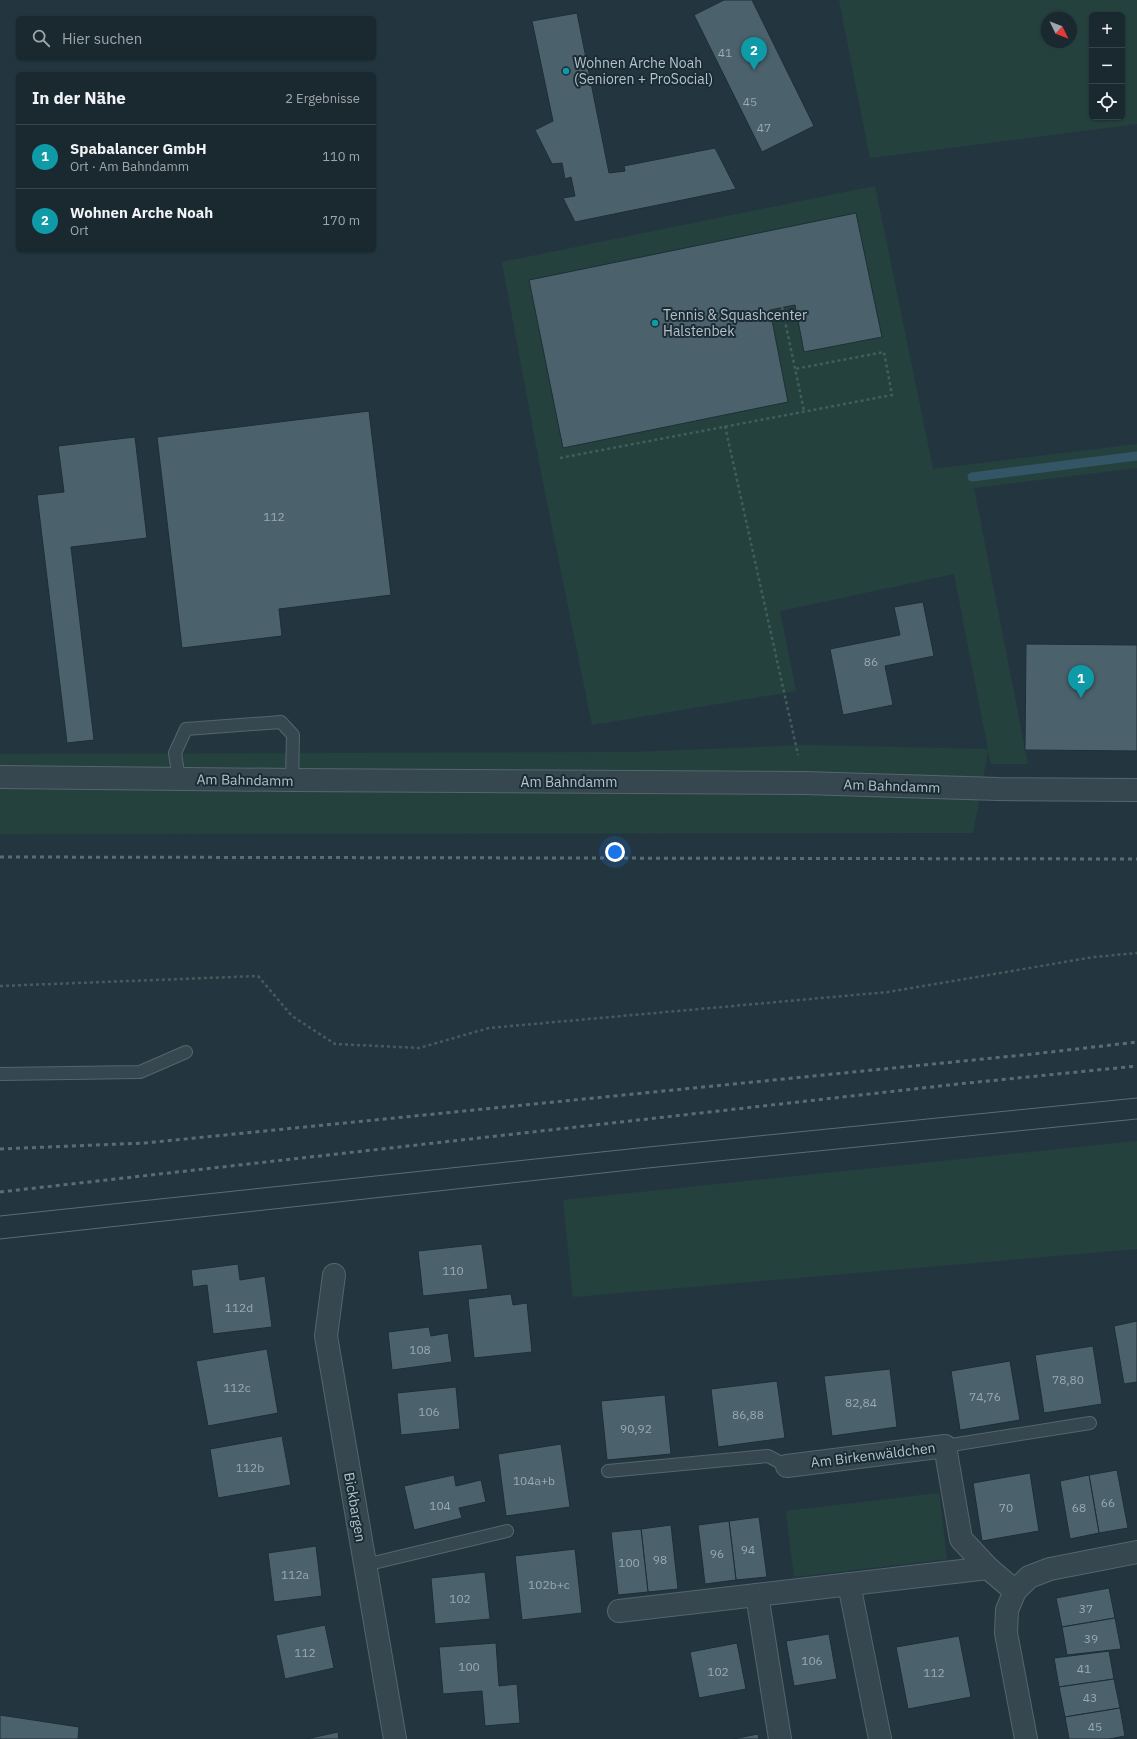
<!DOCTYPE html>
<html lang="de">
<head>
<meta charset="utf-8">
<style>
	body { margin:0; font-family:"IBM Plex Sans",sans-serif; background:#27343c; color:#f1f3f6 }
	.controls { position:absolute; right:12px; top:12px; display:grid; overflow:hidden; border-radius:6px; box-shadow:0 1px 3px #0004 }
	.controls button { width:36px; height:36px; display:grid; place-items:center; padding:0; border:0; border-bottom:1px solid #38444c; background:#1a2830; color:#f1f3f6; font:20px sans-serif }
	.compass { position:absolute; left:1041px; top:12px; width:36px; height:36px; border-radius:50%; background:#1a2830; box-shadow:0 1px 3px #0004; rotate:133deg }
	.you { position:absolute; left:615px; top:852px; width:14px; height:14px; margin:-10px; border:3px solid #fff; border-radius:50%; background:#1a73e8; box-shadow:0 0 0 6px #1a73e833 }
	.badge { display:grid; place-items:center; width:26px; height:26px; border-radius:50%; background:#0b8043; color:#fff; font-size:13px; font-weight:700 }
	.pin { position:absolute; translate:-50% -33px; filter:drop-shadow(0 1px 2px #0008) }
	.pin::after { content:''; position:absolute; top:21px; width:14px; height:12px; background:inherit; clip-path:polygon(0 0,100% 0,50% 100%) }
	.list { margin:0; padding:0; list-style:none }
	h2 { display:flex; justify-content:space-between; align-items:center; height:52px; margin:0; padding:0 16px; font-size:17px }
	h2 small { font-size:13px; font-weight:400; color:#9fa6ab }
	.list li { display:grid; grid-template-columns:26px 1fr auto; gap:12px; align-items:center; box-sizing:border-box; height:64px; padding:0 16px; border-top:1px solid #38444c }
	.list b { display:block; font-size:15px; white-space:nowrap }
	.list p { margin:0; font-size:13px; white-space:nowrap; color:#9fa6ab }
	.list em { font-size:13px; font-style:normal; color:#9fa6ab }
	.icon { flex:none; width:22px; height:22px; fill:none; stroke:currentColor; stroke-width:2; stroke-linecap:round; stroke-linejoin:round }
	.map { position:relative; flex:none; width:1137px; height:1739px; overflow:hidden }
	.search { position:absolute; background:#1a2830; box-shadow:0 1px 3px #0004; left:16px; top:16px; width:360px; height:44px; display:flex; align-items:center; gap:10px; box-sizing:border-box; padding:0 14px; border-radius:6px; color:#9fa6ab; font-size:15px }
	.panel { position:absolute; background:#1a2830; box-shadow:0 1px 3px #0004; left:16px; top:72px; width:360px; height:180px; border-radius:6px }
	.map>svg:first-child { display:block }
	.green { fill:#25413e; fill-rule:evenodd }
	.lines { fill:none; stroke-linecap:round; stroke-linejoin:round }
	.stream { stroke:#345566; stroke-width:9 }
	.building { fill:#4b616c; stroke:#1e2e37 }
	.service-casing { stroke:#55656e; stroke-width:14 }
	.minor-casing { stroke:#55656e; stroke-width:24 }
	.path { stroke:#435d5a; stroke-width:2.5; stroke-dasharray:3 3; stroke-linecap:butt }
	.service { stroke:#374750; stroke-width:12 }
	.minor { stroke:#374750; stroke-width:22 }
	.tram { stroke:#596d77; stroke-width:1 }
	.rail { stroke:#596d77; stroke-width:3; stroke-dasharray:4 4; stroke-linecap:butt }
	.culture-dot { fill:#0f9aa8; stroke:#1c2c35; stroke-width:1.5 }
	.labels { text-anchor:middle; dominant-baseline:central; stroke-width:4; stroke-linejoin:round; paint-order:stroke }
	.number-label { font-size:12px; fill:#99aab3 }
	.poi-label { font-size:14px; fill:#b3c2cb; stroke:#1c2c35; text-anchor:start }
	.street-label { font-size:14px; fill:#b3c2cb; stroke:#1c2c35 }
</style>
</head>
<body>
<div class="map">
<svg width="1137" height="1739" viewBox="0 0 1137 1739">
	<rect width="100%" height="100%" fill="#233640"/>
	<g class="green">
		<path d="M 839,0 L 1137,0 L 1137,124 L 870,158 ZM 1092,15 L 1122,15 L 1122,117 L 1092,117 ZM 1047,18 L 1071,18 L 1071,42 L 1047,42 Z"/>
		<path d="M 875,186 L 933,469 L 1137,444 L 1137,468 L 974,488 L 1028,764 L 991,764 L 988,751 L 973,833 L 0,834 L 0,754 L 633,752 L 808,745 L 988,749 L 954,574 L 780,611 L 796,691 L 592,725 L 541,472 L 502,262 Z"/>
		<path d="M 1137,1141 L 1137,1249 L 573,1297 L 563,1200 Z"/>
		<path d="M 939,1493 L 947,1559 L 794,1577 L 786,1511 Z"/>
	</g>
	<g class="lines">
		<path class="stream" d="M 972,477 L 1137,456"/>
	</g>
	<g class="building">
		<path d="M 724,0 L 752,0 L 814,126 L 762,152 L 694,15 Z"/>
		<path d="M 577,13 L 609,173 L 625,171 L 624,166 L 715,148 L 736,189 L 575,222 L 563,198 L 575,196 L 571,177 L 565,179 L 562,163 L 552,164 L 535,130 L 553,121 L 532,21 Z"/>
		<path d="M 856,213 L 882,337 L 804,352 L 795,305 L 770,310 L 788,402 L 563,448 L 529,280 Z"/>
		<path d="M 369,411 L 391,595 L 279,609 L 282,636 L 182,648 L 157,437 Z"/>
		<path d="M 135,437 L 147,538 L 71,547 L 94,740 L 67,743 L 37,495 L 64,492 L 58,446 Z"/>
		<path d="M 923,602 L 934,656 L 885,666 L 893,705 L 843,715 L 830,649 L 900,635 L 894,607 Z"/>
		<path d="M 1026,644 L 1137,645 L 1137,751 L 1025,750 Z"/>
		<path d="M 482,1244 L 488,1289 L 423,1296 L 418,1251 Z"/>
		<path d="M 238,1264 L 240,1280 L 265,1276 L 272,1327 L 213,1334 L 207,1285 L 193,1287 L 191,1270 Z"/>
		<path d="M 511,1294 L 513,1305 L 527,1303 L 532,1352 L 474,1358 L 468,1299 Z"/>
		<path d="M 1137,1321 L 1137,1382 L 1124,1384 L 1114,1326 Z"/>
		<path d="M 429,1327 L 431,1336 L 448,1333 L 452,1362 L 392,1370 L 388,1332 Z"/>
		<path d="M 1093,1346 L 1102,1404 L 1044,1413 L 1035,1355 Z"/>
		<path d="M 267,1349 L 278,1413 L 208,1426 L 196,1361 Z"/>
		<path d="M 1010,1361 L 1020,1420 L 960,1430 L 951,1371 Z"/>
		<path d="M 890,1369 L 897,1427 L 832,1436 L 824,1376 Z"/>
		<path d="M 777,1381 L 785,1438 L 718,1447 L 711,1389 Z"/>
		<path d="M 456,1387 L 460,1429 L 401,1435 L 397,1393 Z"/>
		<path d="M 665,1395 L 671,1454 L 607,1460 L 601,1401 Z"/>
		<path d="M 282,1436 L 291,1485 L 218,1498 L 210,1449 Z"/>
		<path d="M 561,1444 L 570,1507 L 506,1516 L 498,1454 Z"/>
		<path d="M 1117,1470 L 1128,1528 L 1099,1533 L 1089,1475 Z"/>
		<path d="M 1030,1473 L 1039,1531 L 982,1541 L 973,1483 Z"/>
		<path d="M 454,1475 L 456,1486 L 481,1480 L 486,1502 L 459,1508 L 462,1518 L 414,1530 L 404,1486 Z"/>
		<path d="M 1089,1475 L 1099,1533 L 1070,1539 L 1060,1481 Z"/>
		<path d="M 759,1517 L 767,1577 L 736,1580 L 729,1521 Z"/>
		<path d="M 729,1521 L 736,1580 L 705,1584 L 698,1525 Z"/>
		<path d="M 671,1525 L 678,1589 L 648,1592 L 641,1529 Z"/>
		<path d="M 641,1529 L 648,1592 L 618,1595 L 611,1532 Z"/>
		<path d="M 316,1546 L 322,1596 L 274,1602 L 268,1553 Z"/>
		<path d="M 575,1549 L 582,1613 L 522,1620 L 515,1556 Z"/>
		<path d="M 485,1572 L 490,1619 L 435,1624 L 431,1578 Z"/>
		<path d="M 1109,1588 L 1115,1618 L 1062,1627 L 1056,1598 Z"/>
		<path d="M 1115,1618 L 1121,1649 L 1067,1655 L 1062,1627 Z"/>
		<path d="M 325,1625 L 334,1668 L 285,1679 L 276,1635 Z"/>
		<path d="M 829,1634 L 837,1679 L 794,1686 L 786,1641 Z"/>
		<path d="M 959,1636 L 971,1697 L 908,1709 L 896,1647 Z"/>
		<path d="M 496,1643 L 499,1686 L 517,1684 L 520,1723 L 485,1726 L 482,1691 L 443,1694 L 439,1647 Z"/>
		<path d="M 737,1643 L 746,1689 L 699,1698 L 690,1652 Z"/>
		<path d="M 1109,1651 L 1114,1679 L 1059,1687 L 1054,1658 Z"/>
		<path d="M 1114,1679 L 1120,1708 L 1065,1717 L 1059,1687 Z"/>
		<path d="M 1120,1708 L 1125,1736 L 1109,1739 L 1069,1739 L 1065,1717 Z"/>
		<path d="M 0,1715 L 79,1727 L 78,1739 L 0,1739 Z"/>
		<path d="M 338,1732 L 339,1739 L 306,1739 Z"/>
		<path d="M 758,1734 L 759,1739 L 733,1739 Z"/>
	</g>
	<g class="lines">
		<g class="service-casing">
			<g id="service">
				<path d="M 179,779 L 175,753 L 186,729 L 281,722 L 293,735 L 292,780"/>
				<path d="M 0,1074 L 140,1072 L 186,1052"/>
				<path d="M 945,1446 L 1090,1423"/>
				<path d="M 608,1471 L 768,1456 L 787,1466"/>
				<path d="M 365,1565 L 507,1531"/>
			</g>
		</g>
		<g class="minor-casing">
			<g id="minor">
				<path d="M 0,777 L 292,780 L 804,783 L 998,789 L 1137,790"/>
				<path d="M 334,1275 L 326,1336 L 395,1739"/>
				<path d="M 787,1466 L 945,1446 L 961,1539 L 988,1568 L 1015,1591"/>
				<path d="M 849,1584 L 880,1739"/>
				<path d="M 757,1595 L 780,1739"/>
				<path d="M 619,1611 L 988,1568"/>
				<path d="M 1026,1739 L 1006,1633 L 1007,1610 L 1015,1591 L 1029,1577 L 1050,1569 L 1137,1552"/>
			</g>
		</g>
		<g class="path">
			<path d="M 782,307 L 804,411"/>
			<path d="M 725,426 L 798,755"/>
			<path d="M 560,458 L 892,395 L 884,352 L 795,369"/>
			<path d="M 0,986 L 258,976 L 292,1016 L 335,1044 L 419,1048 L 489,1028 L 888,992 L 1094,957 L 1137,953"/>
		</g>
		<use href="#service" class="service"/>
		<use href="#minor" class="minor"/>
		<g class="tram">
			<path d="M 0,1216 L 648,1147 L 1137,1098"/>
			<path d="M 0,1239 L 648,1168 L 1137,1119"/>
		</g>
		<g class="rail">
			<path d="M 0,857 L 1137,859"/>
			<path d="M 0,1149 L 145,1143 L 1033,1054 L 1137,1042"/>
			<path d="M 0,1192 L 958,1084 L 1137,1066"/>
		</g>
	</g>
	<g class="culture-dot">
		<circle cx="566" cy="71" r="4"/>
		<circle cx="655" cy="323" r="4"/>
	</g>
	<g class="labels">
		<g class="number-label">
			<text x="725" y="52">41</text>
			<text x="750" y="101">45</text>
			<text x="764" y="127">47</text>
			<text x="274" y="516">112</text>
			<text x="871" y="661">86</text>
			<text x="453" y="1270">110</text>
			<text x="239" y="1307">112d</text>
			<text x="420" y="1349">108</text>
			<text x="1068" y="1379">78,80</text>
			<text x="237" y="1387">112c</text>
			<text x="985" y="1396">74,76</text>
			<text x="861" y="1402">82,84</text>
			<text x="429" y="1411">106</text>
			<text x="748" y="1414">86,88</text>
			<text x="636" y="1428">90,92</text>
			<text x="250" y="1467">112b</text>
			<text x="534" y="1480">104a+b</text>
			<text x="1108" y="1502">66</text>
			<text x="440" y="1505">104</text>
			<text x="1006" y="1507">70</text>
			<text x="1079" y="1507">68</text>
			<text x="748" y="1549">94</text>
			<text x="717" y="1553">96</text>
			<text x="660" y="1559">98</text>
			<text x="629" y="1562">100</text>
			<text x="295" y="1574">112a</text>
			<text x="549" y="1584">102b+c</text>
			<text x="460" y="1598">102</text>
			<text x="1086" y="1608">37</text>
			<text x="1091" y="1638">39</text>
			<text x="305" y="1652">112</text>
			<text x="812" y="1660">106</text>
			<text x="469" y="1666">100</text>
			<text x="1084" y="1668">41</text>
			<text x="718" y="1671">102</text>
			<text x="934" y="1672">112</text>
			<text x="1090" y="1697">43</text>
			<text x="1095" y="1726">45</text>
		</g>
		<g class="poi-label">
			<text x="574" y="63">Wohnen Arche Noah<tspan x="574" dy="16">(Senioren + ProSocial)</tspan></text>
			<text x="663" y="315">Tennis &amp; Squashcenter<tspan x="663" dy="16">Halstenbek</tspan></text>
		</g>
		<g class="street-label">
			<text transform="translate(245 780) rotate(1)">Am Bahndamm</text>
			<text x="569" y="782">Am Bahndamm</text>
			<text transform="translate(892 786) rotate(2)">Am Bahndamm</text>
			<text transform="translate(873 1455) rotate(-7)">Am Birkenwäldchen</text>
			<text transform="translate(355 1507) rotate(80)">Bickbargen</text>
		</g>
	</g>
</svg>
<div class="controls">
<button>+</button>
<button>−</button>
<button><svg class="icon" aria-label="locate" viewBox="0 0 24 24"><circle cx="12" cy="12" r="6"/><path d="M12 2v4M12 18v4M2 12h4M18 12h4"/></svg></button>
</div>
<svg class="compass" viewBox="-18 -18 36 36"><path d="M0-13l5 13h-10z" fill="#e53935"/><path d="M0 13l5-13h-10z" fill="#9fa6ab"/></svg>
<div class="you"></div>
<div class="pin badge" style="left:1081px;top:698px;background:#0f9aa8">1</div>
<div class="pin badge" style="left:754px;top:70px;background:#0f9aa8">2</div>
<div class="search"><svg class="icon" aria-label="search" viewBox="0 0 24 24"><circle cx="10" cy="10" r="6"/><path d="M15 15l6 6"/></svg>Hier suchen</div>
<section class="panel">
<h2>In der Nähe<small>2 Ergebnisse</small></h2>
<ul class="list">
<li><span class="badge" style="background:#0f9aa8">1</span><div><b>Spabalancer GmbH</b><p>Ort · Am Bahndamm</p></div><em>110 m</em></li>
<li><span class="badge" style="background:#0f9aa8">2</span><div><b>Wohnen Arche Noah</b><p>Ort</p></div><em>170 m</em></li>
</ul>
</section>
</div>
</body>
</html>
